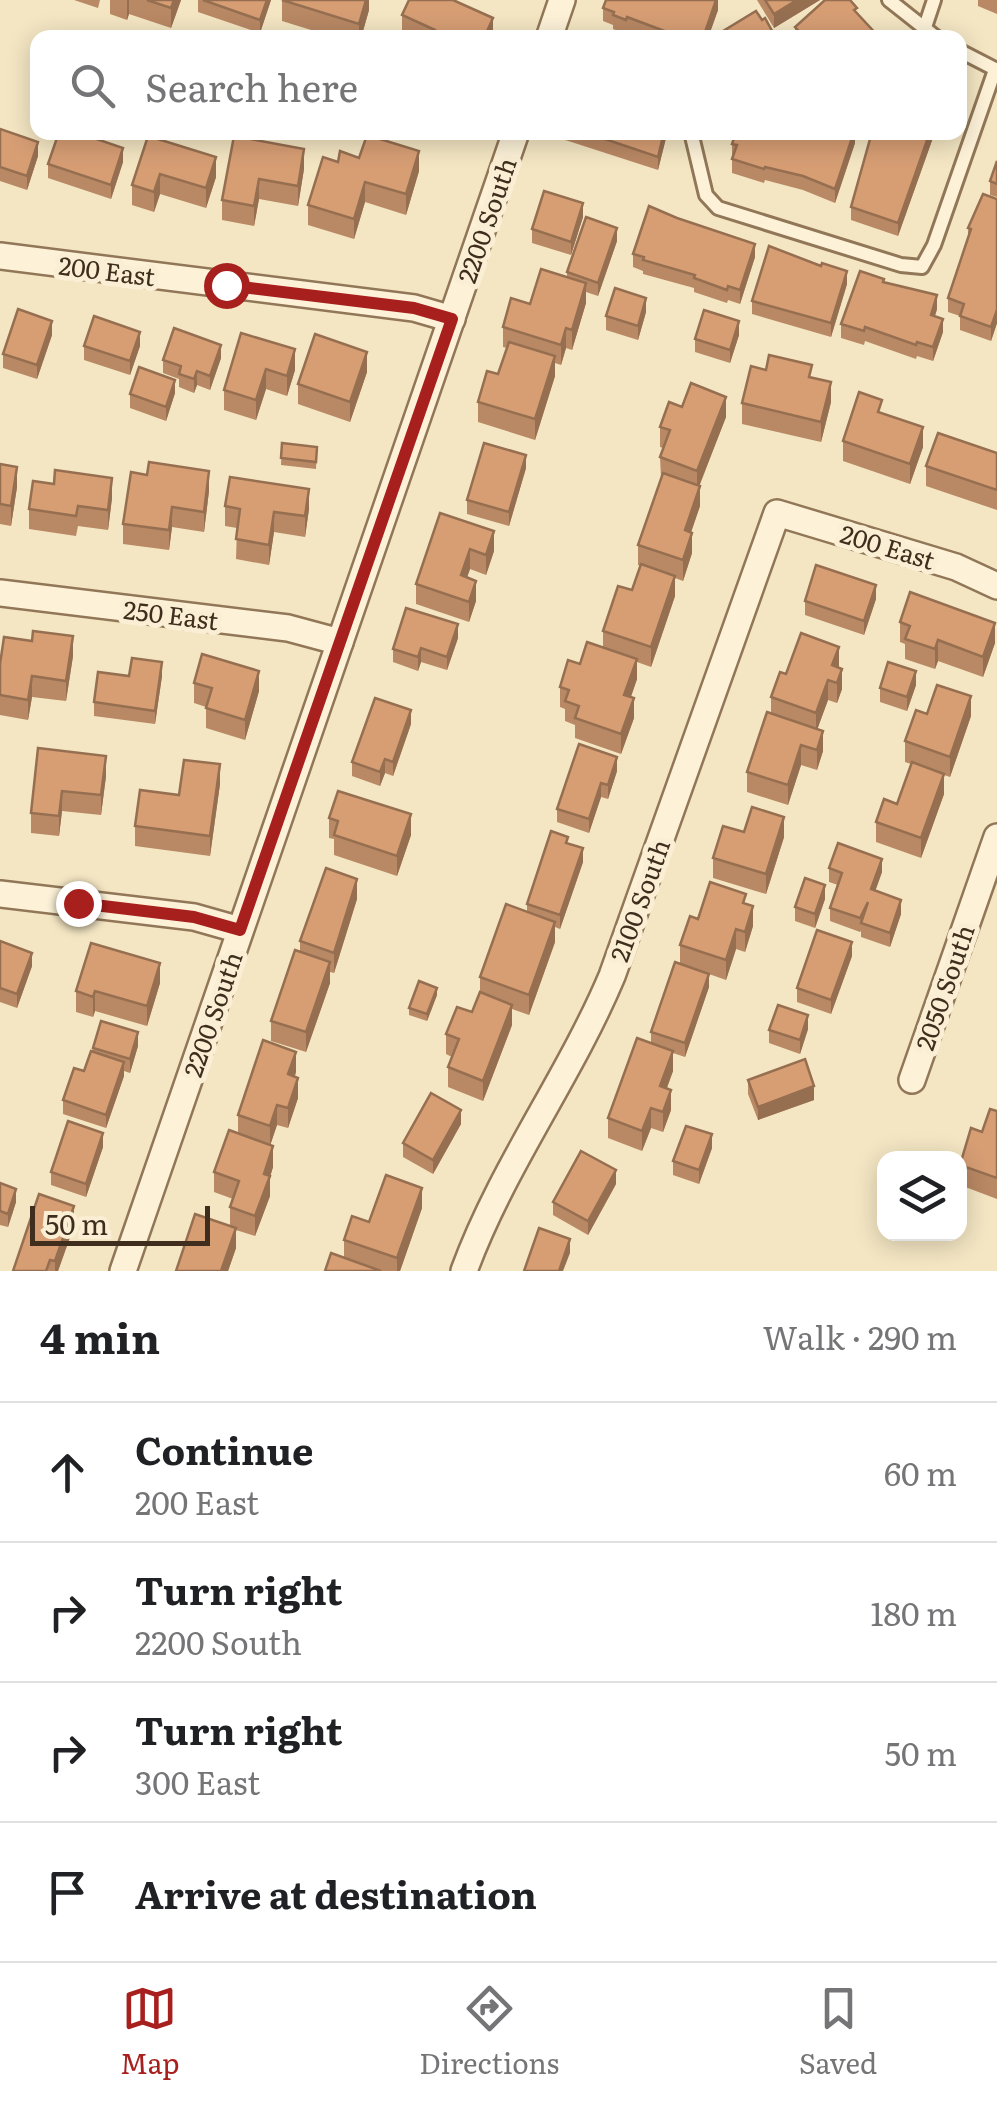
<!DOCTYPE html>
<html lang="en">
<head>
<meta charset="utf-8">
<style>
	body { margin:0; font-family:Literata,serif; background:#f6f6f6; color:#202124 }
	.controls { position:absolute; right:30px; bottom:30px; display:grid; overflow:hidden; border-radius:20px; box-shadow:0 5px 25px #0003 }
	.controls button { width:90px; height:90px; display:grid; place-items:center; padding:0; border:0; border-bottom:2px solid #e0e0e0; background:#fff; color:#202124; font:50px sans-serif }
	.scale { position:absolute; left:30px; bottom:25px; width:180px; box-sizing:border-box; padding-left:10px; border:5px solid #3f2e1d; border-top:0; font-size:28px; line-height:35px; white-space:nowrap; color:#3f2e1d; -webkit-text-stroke:8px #faefd4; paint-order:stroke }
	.stop { position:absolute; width:30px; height:30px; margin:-22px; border:8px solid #a8201e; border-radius:50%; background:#fff }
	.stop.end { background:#a8201e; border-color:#fff; box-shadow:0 2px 10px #0008 }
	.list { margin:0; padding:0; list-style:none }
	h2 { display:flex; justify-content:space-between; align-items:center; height:130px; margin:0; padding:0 40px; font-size:42px }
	h2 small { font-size:32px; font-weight:400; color:#757577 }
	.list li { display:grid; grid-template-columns:65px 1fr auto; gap:30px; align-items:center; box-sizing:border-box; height:140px; padding:0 40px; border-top:2px solid #e0e0e0 }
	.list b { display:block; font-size:38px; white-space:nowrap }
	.list p { margin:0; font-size:32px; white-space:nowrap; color:#757577 }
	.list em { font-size:32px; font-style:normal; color:#757577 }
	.icon { flex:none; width:55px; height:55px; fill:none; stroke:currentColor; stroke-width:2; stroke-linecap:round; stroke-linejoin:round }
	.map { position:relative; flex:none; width:997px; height:1271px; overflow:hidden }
	.search { position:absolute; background:#fff; box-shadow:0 5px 25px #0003; left:30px; right:30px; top:30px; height:110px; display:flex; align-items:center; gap:25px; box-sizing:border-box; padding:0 35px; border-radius:20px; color:#757577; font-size:38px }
	.sheet { height:690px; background:#fff }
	nav { display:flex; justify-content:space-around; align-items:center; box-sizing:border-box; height:140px; border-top:2px solid #e0e0e0; background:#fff; font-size:28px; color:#757577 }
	nav a { display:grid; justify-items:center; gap:5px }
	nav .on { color:#a8201e }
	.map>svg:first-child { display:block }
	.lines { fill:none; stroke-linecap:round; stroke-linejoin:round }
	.lane-casing { stroke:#917757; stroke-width:18 }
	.street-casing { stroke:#917757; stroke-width:30 }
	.lane { stroke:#fdf2d8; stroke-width:12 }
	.street { stroke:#fdf2d8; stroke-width:25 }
	.wall { fill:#b98864 }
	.shaded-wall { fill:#966f51 }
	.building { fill:#d79e74; stroke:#966f51; stroke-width:2.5 }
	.route { stroke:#a8201e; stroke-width:12 }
	.labels { text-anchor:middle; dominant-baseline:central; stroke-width:10; stroke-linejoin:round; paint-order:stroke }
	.street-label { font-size:25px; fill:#3f2e1d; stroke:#faefd4 }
</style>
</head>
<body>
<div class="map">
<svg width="997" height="1271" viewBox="0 0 997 1271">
	<rect width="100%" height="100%" fill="#f4e6c3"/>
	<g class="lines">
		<g class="lane-casing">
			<g id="lane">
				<path d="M 889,0 L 937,38"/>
				<path d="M 924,30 L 934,0"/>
				<path d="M 960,51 L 997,70"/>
				<path d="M 691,132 L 706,195 L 718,208 L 901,265 L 922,267 L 934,245 L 995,70"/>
			</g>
		</g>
		<g class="street-casing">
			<g id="street">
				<path d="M 549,38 L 562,0"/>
				<path d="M 0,256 L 414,308 L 452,319"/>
				<path d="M 0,593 L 288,628 L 340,642"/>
				<path d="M 0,894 L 194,917 L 240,930"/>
				<path d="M 912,1080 L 997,837"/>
				<path d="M 123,1271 L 516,132"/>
				<path d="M 464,1271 C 502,1167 569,1078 612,976 L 777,513 L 956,567 L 997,586"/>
			</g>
		</g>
		<use href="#lane" class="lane"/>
		<use href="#street" class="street"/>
	</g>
	<g class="wall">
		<path d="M 74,0 L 100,0 L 98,8 Z"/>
		<path d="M 110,0 L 181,0 L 171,28 L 129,14 L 127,20 L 110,14 Z"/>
		<path d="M 198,0 L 271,0 L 260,33 L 198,12 Z"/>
		<path d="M 282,0 L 369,0 L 369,10 L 361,38 L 337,38 L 282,21 Z"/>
		<path d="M 718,0 L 718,10 L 708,38 L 646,38 L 627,30 L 626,34 L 613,29 L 613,25 L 603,21 L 603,8 Z"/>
		<path d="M 757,0 L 820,0 L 774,28 Z"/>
		<path d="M 978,0 L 997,0 L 997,14 L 978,6 Z"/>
		<path d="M 857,13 L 880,38 L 795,38 L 795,27 Z"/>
		<path d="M 402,15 L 493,38 L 407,38 L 402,35 Z"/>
		<path d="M 0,129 L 38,156 L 27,190 L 0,181 Z"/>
		<path d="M 233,132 L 260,132 L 258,141 L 304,169 L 298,206 L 259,199 L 254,226 L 222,220 L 222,200 L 253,140 L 233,134 Z"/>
		<path d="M 559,132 L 666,132 L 666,138 L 658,170 L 559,138 Z"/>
		<path d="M 855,132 L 855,143 L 835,203 L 803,190 L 765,180 L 764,183 L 732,173 L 732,144 Z"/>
		<path d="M 935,132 L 898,236 L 851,220 L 851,207 Z"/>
		<path d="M 148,136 L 216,177 L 206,208 L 160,194 L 154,212 L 132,205 L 132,185 Z"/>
		<path d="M 359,158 L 419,171 L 406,215 L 365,202 L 354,239 L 308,225 L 308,205 L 338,162 Z"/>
		<path d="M 997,161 L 997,197 L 990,195 L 990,181 Z"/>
		<path d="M 123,162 L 111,199 L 48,178 L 48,164 Z"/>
		<path d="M 997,199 L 997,323 L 991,341 L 960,330 L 960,316 L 948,312 L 948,298 L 968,238 L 968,228 Z"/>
		<path d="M 583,217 L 571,255 L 532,243 L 532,229 Z"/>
		<path d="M 617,241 L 598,296 L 586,292 L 586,303 L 572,350 L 566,348 L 561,365 L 555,363 L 555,376 L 535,440 L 478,422 L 478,402 L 498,374 L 507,348 L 503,347 L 503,327 L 530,304 L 567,277 L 567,272 Z"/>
		<path d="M 633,254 L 755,257 L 740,304 L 728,300 L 727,303 L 694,292 L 694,288 L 643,274 L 643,271 L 633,267 Z"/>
		<path d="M 884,283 L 937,309 L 935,316 L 943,332 L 933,361 L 917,356 L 916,359 L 865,341 L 864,345 L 841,338 L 841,324 Z"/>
		<path d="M 847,284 L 831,337 L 752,314 L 752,301 Z"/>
		<path d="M 646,312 L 638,340 L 606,330 L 606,316 Z"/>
		<path d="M 241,333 L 295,370 L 287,396 L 266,389 L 256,420 L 224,410 L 224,390 Z"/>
		<path d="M 52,335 L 37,379 L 3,368 L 3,354 Z"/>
		<path d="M 739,335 L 730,363 L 695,352 L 695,339 Z"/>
		<path d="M 84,346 L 140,346 L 130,375 L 84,360 Z"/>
		<path d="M 221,358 L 210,390 L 197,385 L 194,393 L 179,387 L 179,379 L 163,373 L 163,360 Z"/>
		<path d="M 367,372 L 350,422 L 298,404 L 298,384 Z"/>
		<path d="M 175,393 L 166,421 L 130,408 L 130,394 Z"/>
		<path d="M 831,402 L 821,442 L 742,424 L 742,403 Z"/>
		<path d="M 682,407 L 726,417 L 699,485 L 700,506 L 691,532 L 692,553 L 683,581 L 675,578 L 675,596 L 651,667 L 637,662 L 637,679 L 631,697 L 634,718 L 621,754 L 575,738 L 575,725 L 565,721 L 565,709 L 560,707 L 560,687 L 580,664 L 603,647 L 603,631 L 632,590 L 640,566 L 638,565 L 638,545 L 661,478 L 660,457 L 663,448 L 660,447 L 660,427 Z"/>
		<path d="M 882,413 L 923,447 L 910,484 L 843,461 L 843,441 Z"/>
		<path d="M 282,443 L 317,447 L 316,469 L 281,465 Z"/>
		<path d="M 997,453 L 997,510 L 926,486 L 926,466 Z"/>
		<path d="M 0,464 L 17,487 L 11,526 L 0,524 Z"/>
		<path d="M 526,468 L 509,526 L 467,514 L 467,500 Z"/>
		<path d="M 54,484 L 112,498 L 108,530 L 78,526 L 76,536 L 29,529 L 29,509 Z"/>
		<path d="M 209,491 L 204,532 L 172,527 L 169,550 L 123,544 L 123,524 Z"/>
		<path d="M 225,506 L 309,509 L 305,537 L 274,532 L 269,565 L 236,559 L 237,528 L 225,526 Z"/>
		<path d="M 440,513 L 494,551 L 486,575 L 470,569 L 467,577 L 476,601 L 469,622 L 416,604 L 416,584 Z"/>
		<path d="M 876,599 L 864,635 L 805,615 L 805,601 Z"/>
		<path d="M 900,622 L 995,643 L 983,677 L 938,661 L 935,669 L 905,659 L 905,644 L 900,642 Z"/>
		<path d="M 458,638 L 447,670 L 421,662 L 418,671 L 393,662 L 393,649 Z"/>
		<path d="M 73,656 L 66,701 L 32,697 L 28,720 L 0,715 L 0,664 Z"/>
		<path d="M 839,668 L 842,689 L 837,703 L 828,700 L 817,729 L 823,751 L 817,770 L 801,765 L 788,805 L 747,792 L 747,772 L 771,713 L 771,697 L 786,674 Z"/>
		<path d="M 129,676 L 162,676 L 155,724 L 94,716 L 94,702 Z"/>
		<path d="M 194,683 L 259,691 L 245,740 L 206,728 L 206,707 L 194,703 Z"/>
		<path d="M 916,685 L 907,711 L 880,702 L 880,688 Z"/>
		<path d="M 927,714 L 971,716 L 950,777 L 944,775 L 944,794 L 921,858 L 876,842 L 876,822 L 897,804 L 911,764 L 905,762 L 905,741 Z"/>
		<path d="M 411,724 L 393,776 L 385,773 L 380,786 L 352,776 L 352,762 Z"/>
		<path d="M 38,748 L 106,776 L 101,815 L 62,811 L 59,836 L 31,833 L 31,813 Z"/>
		<path d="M 617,771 L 608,799 L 601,797 L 589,833 L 557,822 L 557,809 Z"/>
		<path d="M 220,784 L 210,856 L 135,846 L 135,826 L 179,795 Z"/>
		<path d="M 329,818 L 411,835 L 397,876 L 334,855 L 334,839 L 329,838 Z"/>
		<path d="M 744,832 L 784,837 L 766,894 L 713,878 L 713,858 Z"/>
		<path d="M 568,844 L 583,862 L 560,929 L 555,927 L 555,942 L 529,1015 L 512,1009 L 512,1025 L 483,1101 L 448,1087 L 448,1067 L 452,1057 L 446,1054 L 446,1034 L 472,1012 L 480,992 L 480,977 L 527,912 L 527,904 Z"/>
		<path d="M 829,868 L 882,872 L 875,891 L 901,914 L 890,947 L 861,937 L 861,931 L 860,932 L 830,921 L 830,908 L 838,885 L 829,882 Z"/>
		<path d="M 357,899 L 334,973 L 330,972 L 330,983 L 306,1052 L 271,1041 L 271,1021 L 300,952 L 300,941 Z"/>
		<path d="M 825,899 L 815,928 L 795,921 L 795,907 Z"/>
		<path d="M 746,904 L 753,926 L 745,952 L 736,949 L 726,980 L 709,974 L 709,987 L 685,1057 L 673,1053 L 673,1071 L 667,1088 L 671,1110 L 663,1132 L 651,1128 L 642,1151 L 608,1138 L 608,1118 L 651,1043 L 651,1032 L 680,964 L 680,945 L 698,919 Z"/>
		<path d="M 0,941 L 32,966 L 17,1008 L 0,1002 Z"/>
		<path d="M 852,956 L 831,1014 L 797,1002 L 797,988 Z"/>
		<path d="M 160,983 L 147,1026 L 95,1011 L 93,1017 L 76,1012 L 76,991 Z"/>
		<path d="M 437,995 L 427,1021 L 409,1015 L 409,1008 Z"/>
		<path d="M 808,1029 L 800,1054 L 769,1043 L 769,1030 Z"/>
		<path d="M 138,1046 L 130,1073 L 124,1071 L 124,1076 L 106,1128 L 63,1114 L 63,1100 L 84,1071 L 93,1048 Z"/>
		<path d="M 296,1072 L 295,1076 L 298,1098 L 288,1128 L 277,1125 L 270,1145 L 273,1167 L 270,1177 L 270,1196 L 255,1236 L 236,1230 L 236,1248 L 228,1271 L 176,1271 L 230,1226 L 230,1207 L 233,1199 L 214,1192 L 214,1172 L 238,1134 L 238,1115 Z"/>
		<path d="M 748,1080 L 814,1100 L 758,1120 L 748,1094 Z"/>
		<path d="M 997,1111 L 997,1199 L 960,1185 L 960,1162 Z"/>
		<path d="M 461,1124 L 433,1174 L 403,1157 L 403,1143 Z"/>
		<path d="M 103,1147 L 86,1197 L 51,1185 L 51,1172 Z"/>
		<path d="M 712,1148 L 699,1184 L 673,1175 L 673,1161 Z"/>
		<path d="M 0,1183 L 16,1202 L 8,1227 L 0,1225 Z"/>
		<path d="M 616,1184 L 588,1235 L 553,1215 L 553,1202 Z"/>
		<path d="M 422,1208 L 400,1271 L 325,1271 L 344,1258 L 344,1240 L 369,1222 Z"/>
		<path d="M 74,1226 L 58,1271 L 13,1271 Z"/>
	</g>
	<g class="shaded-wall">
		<path d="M 127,0 L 129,0 L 129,14 L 127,20 Z"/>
		<path d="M 174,0 L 181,0 L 171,28 L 171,8 Z"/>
		<path d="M 267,0 L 271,0 L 260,33 L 260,20 Z"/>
		<path d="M 366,0 L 369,0 L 369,10 L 361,38 L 359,38 L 359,24 Z"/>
		<path d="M 716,0 L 718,0 L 718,10 L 708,38 L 703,38 Z"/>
		<path d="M 797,0 L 820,0 L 774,28 L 774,14 Z"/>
		<path d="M 493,18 L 493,38 L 484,38 Z"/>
		<path d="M 664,132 L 666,132 L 666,138 L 658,170 L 658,157 Z"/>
		<path d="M 854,132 L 855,143 L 835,203 L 835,189 Z"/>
		<path d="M 930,132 L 935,132 L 898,236 L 898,223 Z"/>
		<path d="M 38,142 L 38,156 L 27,190 L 27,176 Z"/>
		<path d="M 123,148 L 123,162 L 111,199 L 111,185 Z"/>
		<path d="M 304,149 L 304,169 L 298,206 L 298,186 Z"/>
		<path d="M 419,151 L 419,171 L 406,215 L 406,194 Z"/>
		<path d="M 216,157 L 216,177 L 206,208 L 206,188 Z"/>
		<path d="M 160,174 L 160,194 L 154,212 L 154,192 Z"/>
		<path d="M 259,179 L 259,199 L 254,226 L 254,206 Z"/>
		<path d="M 365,182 L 365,202 L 354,239 L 354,219 Z"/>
		<path d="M 583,203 L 583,217 L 571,255 L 571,242 Z"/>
		<path d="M 617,228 L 617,241 L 598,296 L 598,283 Z"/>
		<path d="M 755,244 L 755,257 L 740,304 L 740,290 Z"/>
		<path d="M 847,271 L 847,284 L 831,337 L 831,323 Z"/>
		<path d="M 586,283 L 586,303 L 572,350 L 572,330 Z"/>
		<path d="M 937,295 L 937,309 L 931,328 L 931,315 Z"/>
		<path d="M 646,298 L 646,312 L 638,340 L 638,326 Z"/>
		<path d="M 997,310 L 997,323 L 991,341 L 991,327 Z"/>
		<path d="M 943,319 L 943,332 L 933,361 L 933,347 Z"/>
		<path d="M 52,321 L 52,335 L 37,379 L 37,365 Z"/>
		<path d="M 739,321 L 739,335 L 730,363 L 730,350 Z"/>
		<path d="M 566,328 L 566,348 L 561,365 L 561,345 Z"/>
		<path d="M 140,332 L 140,346 L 130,375 L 130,361 Z"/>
		<path d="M 221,345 L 221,358 L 210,390 L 210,376 Z"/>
		<path d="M 295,349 L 295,370 L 287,396 L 287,376 Z"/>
		<path d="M 367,352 L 367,372 L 350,422 L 350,402 Z"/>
		<path d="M 555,356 L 555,376 L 535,440 L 535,419 Z"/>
		<path d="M 266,369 L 266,389 L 256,420 L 256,400 Z"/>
		<path d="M 197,371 L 197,385 L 194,393 L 194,379 Z"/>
		<path d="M 175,380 L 175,393 L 166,421 L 166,407 Z"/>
		<path d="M 831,382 L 831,402 L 821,442 L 821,422 Z"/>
		<path d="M 726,397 L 726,417 L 697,492 L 697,471 Z"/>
		<path d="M 923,427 L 923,447 L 910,484 L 910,464 Z"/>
		<path d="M 526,455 L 526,468 L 509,526 L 509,512 Z"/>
		<path d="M 17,467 L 17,487 L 11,526 L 11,506 Z"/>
		<path d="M 209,471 L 209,491 L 204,532 L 204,512 Z"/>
		<path d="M 112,478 L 112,498 L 108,530 L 108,510 Z"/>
		<path d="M 700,486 L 700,506 L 685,550 L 685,530 Z"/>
		<path d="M 309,489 L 309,509 L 305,537 L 305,516 Z"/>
		<path d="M 172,507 L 172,527 L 169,550 L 169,530 Z"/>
		<path d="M 274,512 L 274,532 L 269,565 L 269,545 Z"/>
		<path d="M 494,531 L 494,551 L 486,575 L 486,555 Z"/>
		<path d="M 692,533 L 692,553 L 683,581 L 683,560 Z"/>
		<path d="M 470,549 L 470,569 L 461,595 L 461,575 Z"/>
		<path d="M 675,576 L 675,596 L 651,667 L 651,647 Z"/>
		<path d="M 476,581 L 476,601 L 469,622 L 469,602 Z"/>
		<path d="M 876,585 L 876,599 L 864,635 L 864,621 Z"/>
		<path d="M 995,623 L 995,643 L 983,677 L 983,657 Z"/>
		<path d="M 458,624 L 458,638 L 447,670 L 447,657 Z"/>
		<path d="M 73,636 L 73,656 L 66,701 L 66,681 Z"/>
		<path d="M 938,640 L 938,661 L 935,669 L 935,649 Z"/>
		<path d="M 839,647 L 839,667 L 832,665 Z"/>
		<path d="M 421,648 L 421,662 L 418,671 L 418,657 Z"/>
		<path d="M 637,659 L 637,679 L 624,716 L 624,695 Z"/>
		<path d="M 162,662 L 162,676 L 155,724 L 155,711 Z"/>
		<path d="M 842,669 L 842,689 L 837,703 L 837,683 Z"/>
		<path d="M 259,671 L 259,691 L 245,740 L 245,720 Z"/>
		<path d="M 916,671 L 916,685 L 907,711 L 907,697 Z"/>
		<path d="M 32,676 L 32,697 L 28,720 L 28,700 Z"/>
		<path d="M 828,680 L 828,700 L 816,733 L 816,713 Z"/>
		<path d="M 971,696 L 971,716 L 950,777 L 950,757 Z"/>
		<path d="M 634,698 L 634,718 L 621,754 L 621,734 Z"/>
		<path d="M 411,710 L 411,724 L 393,776 L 393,762 Z"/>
		<path d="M 823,731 L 823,751 L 817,770 L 817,750 Z"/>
		<path d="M 801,745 L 801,765 L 788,805 L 788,785 Z"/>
		<path d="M 106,756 L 106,776 L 101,815 L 101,795 Z"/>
		<path d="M 617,757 L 617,771 L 608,799 L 608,785 Z"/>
		<path d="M 385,759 L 385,773 L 380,786 L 380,772 Z"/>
		<path d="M 220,764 L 220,784 L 210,856 L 210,836 Z"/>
		<path d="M 944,774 L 944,794 L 921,858 L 921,838 Z"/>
		<path d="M 601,783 L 601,797 L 589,833 L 589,819 Z"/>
		<path d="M 62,791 L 62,811 L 59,836 L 59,816 Z"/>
		<path d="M 411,814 L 411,835 L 397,876 L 397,856 Z"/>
		<path d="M 784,817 L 784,837 L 766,894 L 766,874 Z"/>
		<path d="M 583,848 L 583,862 L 560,929 L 560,915 Z"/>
		<path d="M 882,859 L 882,872 L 871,903 L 871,889 Z"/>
		<path d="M 357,879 L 357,899 L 334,973 L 334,953 Z"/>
		<path d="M 825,885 L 825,899 L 815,928 L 815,914 Z"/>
		<path d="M 901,900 L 901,914 L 890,947 L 890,933 Z"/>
		<path d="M 753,906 L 753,926 L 745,952 L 745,932 Z"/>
		<path d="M 555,922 L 555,942 L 529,1015 L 529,995 Z"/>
		<path d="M 736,929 L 736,949 L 726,980 L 726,960 Z"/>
		<path d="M 852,942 L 852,956 L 831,1014 L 831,1000 Z"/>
		<path d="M 32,953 L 32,966 L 17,1008 L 17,994 Z"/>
		<path d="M 330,962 L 330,983 L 306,1052 L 306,1032 Z"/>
		<path d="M 160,963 L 160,983 L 147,1026 L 147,1006 Z"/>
		<path d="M 709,974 L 709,987 L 685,1057 L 685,1043 Z"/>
		<path d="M 437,988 L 437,995 L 427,1021 L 427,1014 Z"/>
		<path d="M 95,991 L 95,1011 L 93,1017 L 93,997 Z"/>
		<path d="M 512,1005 L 512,1025 L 483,1101 L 483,1081 Z"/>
		<path d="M 808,1015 L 808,1029 L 800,1054 L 800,1040 Z"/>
		<path d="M 138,1032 L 138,1046 L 130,1073 L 130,1059 Z"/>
		<path d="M 673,1051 L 673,1071 L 660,1106 L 660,1086 Z"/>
		<path d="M 296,1052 L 296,1072 L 288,1094 L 288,1074 Z"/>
		<path d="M 124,1062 L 124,1076 L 106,1128 L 106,1115 Z"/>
		<path d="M 298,1078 L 298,1098 L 288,1128 L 288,1108 Z"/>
		<path d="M 814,1086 L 814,1100 L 758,1120 L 758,1107 Z"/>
		<path d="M 671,1090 L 671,1110 L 663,1132 L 663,1112 Z"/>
		<path d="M 277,1105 L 277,1125 L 270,1146 L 270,1126 Z"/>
		<path d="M 651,1108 L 651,1128 L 642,1151 L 642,1131 Z"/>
		<path d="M 461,1110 L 461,1124 L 433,1174 L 433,1160 Z"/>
		<path d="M 103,1133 L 103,1147 L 86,1197 L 86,1184 Z"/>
		<path d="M 712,1134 L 712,1148 L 699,1184 L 699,1170 Z"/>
		<path d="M 273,1146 L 273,1167 L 270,1177 L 270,1196 L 255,1236 L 255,1216 L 264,1174 Z"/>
		<path d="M 616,1170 L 616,1184 L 588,1235 L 588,1221 Z"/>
		<path d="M 422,1188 L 422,1208 L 400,1271 L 397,1271 L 397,1258 Z"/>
		<path d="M 16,1189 L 16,1202 L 8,1227 L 8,1214 Z"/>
		<path d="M 74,1206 L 74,1226 L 58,1271 L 55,1271 L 55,1261 Z"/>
		<path d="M 236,1228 L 236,1248 L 228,1271 L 221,1271 Z"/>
		<path d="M 570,1239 L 570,1253 L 563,1271 L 559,1271 Z"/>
	</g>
	<g class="building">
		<path d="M 147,0 L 174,0 L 171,8 Z"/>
		<path d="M 203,0 L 267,0 L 260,20 Z"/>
		<path d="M 282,0 L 366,0 L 359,24 Z"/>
		<path d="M 409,0 L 453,0 L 493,18 L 484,38 L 432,38 L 435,30 L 402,15 Z"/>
		<path d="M 606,0 L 716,0 L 703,38 L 683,38 L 627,17 L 626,20 L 613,15 L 614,12 L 603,8 Z"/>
		<path d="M 765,0 L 797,0 L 774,14 Z"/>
		<path d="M 825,0 L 850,0 L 857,8 L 854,10 L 880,38 L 805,38 L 795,27 Z"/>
		<path d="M 756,11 L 762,20 L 765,18 L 776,38 L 716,38 L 715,36 Z"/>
		<path d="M 0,129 L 38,142 L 27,176 L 0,167 Z"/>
		<path d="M 59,132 L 76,132 L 123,148 L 111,185 L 48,164 Z"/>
		<path d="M 584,132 L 664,132 L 658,157 Z"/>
		<path d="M 736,132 L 854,132 L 835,189 L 803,176 L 765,167 L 764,169 L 732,159 L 737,145 L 732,144 Z"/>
		<path d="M 872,132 L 930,132 L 898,223 L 851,207 Z"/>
		<path d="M 367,135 L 419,151 L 406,194 L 365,182 L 354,219 L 308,205 L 323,157 L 338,162 L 340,151 L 359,158 Z"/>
		<path d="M 148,136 L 216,157 L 206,188 L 160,174 L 154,192 L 132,185 Z"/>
		<path d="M 234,136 L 304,149 L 298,186 L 259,179 L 254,206 L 222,200 Z"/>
		<path d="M 997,161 L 997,184 L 990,181 Z"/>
		<path d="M 544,191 L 583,203 L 571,242 L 532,229 Z"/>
		<path d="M 983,194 L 997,199 L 997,310 L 991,327 L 960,316 L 964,304 L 948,298 L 971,229 L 968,228 Z"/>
		<path d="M 649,206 L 677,218 L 755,244 L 740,290 L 728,286 L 727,290 L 694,278 L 695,275 L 643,260 L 644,257 L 633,254 Z"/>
		<path d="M 586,217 L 617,228 L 598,283 L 567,272 Z"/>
		<path d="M 769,246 L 821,266 L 822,263 L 847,271 L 831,323 L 752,301 Z"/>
		<path d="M 541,269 L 586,283 L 572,330 L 566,328 L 561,345 L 503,327 L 511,298 L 530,304 Z"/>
		<path d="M 860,271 L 884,279 L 883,282 L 937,295 L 931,315 L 943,319 L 933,347 L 917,342 L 916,345 L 865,327 L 864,331 L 841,324 Z"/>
		<path d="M 615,288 L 646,298 L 638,326 L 606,316 Z"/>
		<path d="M 18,309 L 52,321 L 37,365 L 3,354 Z"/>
		<path d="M 704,310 L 739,321 L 730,350 L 695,339 Z"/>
		<path d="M 94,316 L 140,332 L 130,361 L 84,346 Z"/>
		<path d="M 174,328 L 221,345 L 210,376 L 197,371 L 194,379 L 179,374 L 181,366 L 163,360 Z"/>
		<path d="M 241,333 L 295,349 L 287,376 L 266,369 L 256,400 L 224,390 Z"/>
		<path d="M 315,334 L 367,352 L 350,402 L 298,384 Z"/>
		<path d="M 509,342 L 555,356 L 535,419 L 478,402 L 487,371 L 498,374 Z"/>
		<path d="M 769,355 L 812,365 L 809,377 L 831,382 L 821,422 L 742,403 L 751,366 L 766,370 Z"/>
		<path d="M 139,367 L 175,380 L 166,407 L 130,394 Z"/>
		<path d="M 691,383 L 726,397 L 697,471 L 660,457 L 670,430 L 660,427 L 669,402 L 682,407 Z"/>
		<path d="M 859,392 L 882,400 L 878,412 L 923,427 L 910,464 L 843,441 Z"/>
		<path d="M 938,433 L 997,453 L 997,490 L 926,466 Z"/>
		<path d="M 282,443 L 317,447 L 316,462 L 281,458 Z"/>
		<path d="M 484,443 L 526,455 L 509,512 L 467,500 Z"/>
		<path d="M 149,462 L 209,471 L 204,512 L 172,507 L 169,530 L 123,524 L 131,472 L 147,475 Z"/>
		<path d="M 0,464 L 17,467 L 11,506 L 0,504 Z"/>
		<path d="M 55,470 L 112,478 L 108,510 L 78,506 L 76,516 L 29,509 L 33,481 L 54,484 Z"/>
		<path d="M 663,473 L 700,486 L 685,530 L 692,533 L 683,560 L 638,545 Z"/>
		<path d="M 230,477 L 309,489 L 305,516 L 274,512 L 269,545 L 236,539 L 240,509 L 225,506 Z"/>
		<path d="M 440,513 L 494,531 L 486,555 L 470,549 L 461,575 L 476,581 L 469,602 L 416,584 Z"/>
		<path d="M 641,564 L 675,576 L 651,647 L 603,631 L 618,586 L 632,590 Z"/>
		<path d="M 816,565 L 876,585 L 864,621 L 805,601 Z"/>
		<path d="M 910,592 L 995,623 L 983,657 L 938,640 L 935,649 L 905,639 L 910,626 L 900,622 Z"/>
		<path d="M 406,608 L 458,624 L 447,657 L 421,648 L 418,657 L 393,649 Z"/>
		<path d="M 33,631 L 73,636 L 66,681 L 32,676 L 28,700 L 0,695 L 0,664 L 4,637 L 32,641 Z"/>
		<path d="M 801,633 L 839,647 L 832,665 L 842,669 L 837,683 L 828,680 L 816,713 L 771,697 L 780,672 L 786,674 Z"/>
		<path d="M 587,642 L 637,659 L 624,695 L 634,698 L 621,734 L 575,718 L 579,706 L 565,701 L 569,690 L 560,687 L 568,660 L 580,664 Z"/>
		<path d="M 202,654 L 259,671 L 245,720 L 206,708 L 212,688 L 194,683 Z"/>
		<path d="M 132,658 L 162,662 L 155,711 L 94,702 L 98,672 L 129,676 Z"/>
		<path d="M 888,662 L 916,671 L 907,697 L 880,688 Z"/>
		<path d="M 937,685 L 971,696 L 950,757 L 905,741 L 916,710 L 927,714 Z"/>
		<path d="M 375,698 L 411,710 L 393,762 L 385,759 L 380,772 L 352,762 Z"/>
		<path d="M 767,712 L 823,731 L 817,750 L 801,745 L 788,785 L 747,772 Z"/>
		<path d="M 579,744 L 617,757 L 608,785 L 601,783 L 589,819 L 557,809 Z"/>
		<path d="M 38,748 L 106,756 L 101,795 L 62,791 L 59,816 L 31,813 Z"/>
		<path d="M 184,760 L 220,764 L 210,836 L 135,826 L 140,790 L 179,795 Z"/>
		<path d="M 912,762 L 944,774 L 921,838 L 876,822 L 884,799 L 897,804 Z"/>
		<path d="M 338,791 L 411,814 L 397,856 L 334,835 L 338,821 L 329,818 Z"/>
		<path d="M 752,807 L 784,817 L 766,874 L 713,858 L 723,826 L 744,832 Z"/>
		<path d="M 551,831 L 568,837 L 566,843 L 583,848 L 560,915 L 527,904 Z"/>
		<path d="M 838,843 L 882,859 L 871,889 L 901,900 L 890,933 L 861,923 L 868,902 L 860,918 L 830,908 L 842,873 L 829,868 Z"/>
		<path d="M 326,868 L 357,879 L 334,953 L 300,941 Z"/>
		<path d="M 805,878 L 825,885 L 815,914 L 795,907 Z"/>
		<path d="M 710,882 L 746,894 L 743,903 L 753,906 L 745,932 L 736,929 L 726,960 L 680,945 L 690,916 L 698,919 Z"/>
		<path d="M 506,904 L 555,922 L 529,995 L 480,977 Z"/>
		<path d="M 817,930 L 852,942 L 831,1000 L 797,988 Z"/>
		<path d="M 0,941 L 32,953 L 17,994 L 0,988 Z"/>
		<path d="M 91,943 L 160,963 L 147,1006 L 95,991 L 93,997 L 76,991 Z"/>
		<path d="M 295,950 L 330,962 L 306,1032 L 271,1021 Z"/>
		<path d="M 675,962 L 709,974 L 685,1043 L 651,1032 Z"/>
		<path d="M 419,981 L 437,988 L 427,1014 L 409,1008 Z"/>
		<path d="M 480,992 L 512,1005 L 483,1081 L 448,1067 L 459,1039 L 446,1034 L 457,1007 L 472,1012 Z"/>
		<path d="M 778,1005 L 808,1015 L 800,1040 L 769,1030 Z"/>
		<path d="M 101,1021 L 138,1032 L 130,1059 L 93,1048 Z"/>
		<path d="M 637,1038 L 673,1051 L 660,1086 L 671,1090 L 663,1112 L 651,1108 L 642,1131 L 608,1118 Z"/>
		<path d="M 263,1040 L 296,1052 L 288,1074 L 298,1078 L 288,1108 L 277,1105 L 270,1126 L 238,1115 Z"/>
		<path d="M 91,1051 L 124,1062 L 106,1115 L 63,1100 L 74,1068 L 84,1071 Z"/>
		<path d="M 805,1059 L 814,1086 L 758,1107 L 748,1080 Z"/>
		<path d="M 431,1093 L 461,1110 L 433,1160 L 403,1143 Z"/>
		<path d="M 990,1109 L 997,1111 L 997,1178 L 960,1165 L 971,1128 L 982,1132 Z"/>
		<path d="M 68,1121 L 103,1133 L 86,1184 L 51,1172 Z"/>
		<path d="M 686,1126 L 712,1134 L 699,1170 L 673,1161 Z"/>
		<path d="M 229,1130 L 273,1146 L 264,1174 L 270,1176 L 255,1216 L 230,1207 L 239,1181 L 214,1172 Z"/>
		<path d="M 581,1151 L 616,1170 L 588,1221 L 553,1202 Z"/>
		<path d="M 386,1175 L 422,1188 L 397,1258 L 344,1240 L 352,1216 L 369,1222 Z"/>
		<path d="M 0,1183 L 16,1189 L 8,1214 L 0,1211 Z"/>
		<path d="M 39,1194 L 74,1206 L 55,1261 L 50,1260 L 46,1271 L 13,1271 Z"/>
		<path d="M 195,1214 L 236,1228 L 221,1271 L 176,1271 Z"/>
		<path d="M 539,1228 L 570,1239 L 559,1271 L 524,1271 Z"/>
		<path d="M 331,1253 L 381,1271 L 325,1271 Z"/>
	</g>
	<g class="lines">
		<path class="route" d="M 78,903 L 194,917 L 240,930 L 452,319 L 414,308 L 226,285"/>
	</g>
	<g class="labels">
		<g class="street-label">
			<text transform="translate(486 220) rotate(-71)">2200 South</text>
			<text transform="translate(107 270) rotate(7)">200 East</text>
			<text transform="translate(888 546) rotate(17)">200 East</text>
			<text transform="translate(171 614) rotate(7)">250 East</text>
			<text transform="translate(639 900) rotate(-70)">2100 South</text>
			<text transform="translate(944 987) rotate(-71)">2050 South</text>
			<text transform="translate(212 1014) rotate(-71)">2200 South</text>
		</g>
	</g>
</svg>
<div class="controls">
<button><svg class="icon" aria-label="layers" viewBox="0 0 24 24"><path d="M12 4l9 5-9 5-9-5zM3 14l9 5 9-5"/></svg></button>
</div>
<div class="scale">50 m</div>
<div class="stop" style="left:226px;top:285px"></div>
<div class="stop end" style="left:78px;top:903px"></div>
<div class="search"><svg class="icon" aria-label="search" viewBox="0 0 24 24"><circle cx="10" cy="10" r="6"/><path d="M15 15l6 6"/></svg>Search here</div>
</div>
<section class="sheet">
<h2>4 min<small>Walk · 290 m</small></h2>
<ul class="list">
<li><svg class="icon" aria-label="ahead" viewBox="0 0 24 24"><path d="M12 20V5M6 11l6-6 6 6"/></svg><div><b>Continue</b><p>200 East</p></div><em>60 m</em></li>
<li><svg class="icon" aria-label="right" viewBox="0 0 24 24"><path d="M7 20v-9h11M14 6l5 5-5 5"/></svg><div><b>Turn right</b><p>2200 South</p></div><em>180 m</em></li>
<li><svg class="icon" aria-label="right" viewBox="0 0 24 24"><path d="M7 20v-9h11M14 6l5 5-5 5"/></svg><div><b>Turn right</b><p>300 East</p></div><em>50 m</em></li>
<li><svg class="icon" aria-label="arrive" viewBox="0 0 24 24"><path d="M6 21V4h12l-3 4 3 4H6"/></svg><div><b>Arrive at destination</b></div></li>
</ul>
</section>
<nav>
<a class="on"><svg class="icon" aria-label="map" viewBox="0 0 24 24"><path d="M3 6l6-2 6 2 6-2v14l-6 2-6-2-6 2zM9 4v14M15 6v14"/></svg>Map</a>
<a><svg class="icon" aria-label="directions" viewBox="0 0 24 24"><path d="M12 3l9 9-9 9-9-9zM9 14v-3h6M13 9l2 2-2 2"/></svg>Directions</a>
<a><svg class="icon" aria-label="saved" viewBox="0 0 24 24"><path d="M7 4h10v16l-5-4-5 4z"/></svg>Saved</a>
</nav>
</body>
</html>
